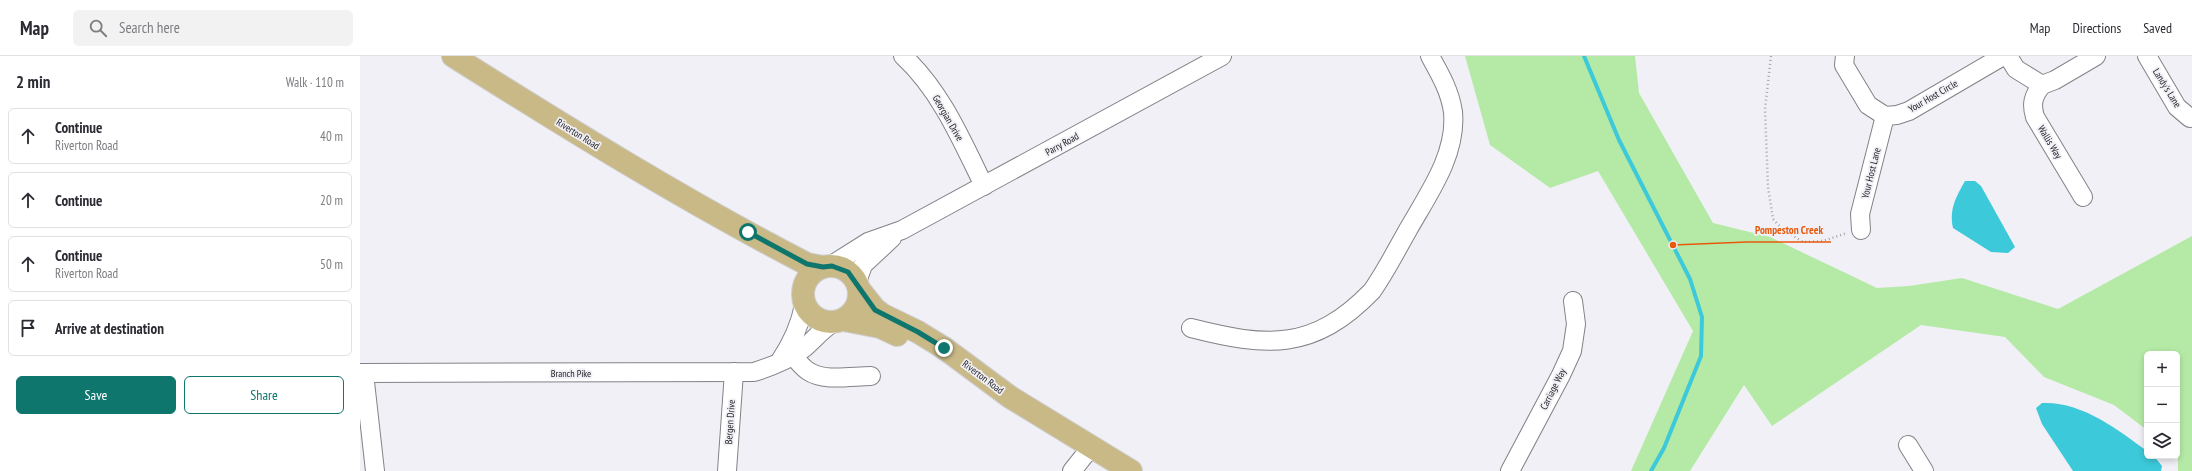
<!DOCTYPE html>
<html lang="en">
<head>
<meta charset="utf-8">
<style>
	body { margin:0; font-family:"PT Sans Narrow",sans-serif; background:#f2f2f3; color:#2b2b33 }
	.controls { position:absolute; right:12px; bottom:12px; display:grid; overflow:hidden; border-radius:6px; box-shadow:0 2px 6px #0003 }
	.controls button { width:36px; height:36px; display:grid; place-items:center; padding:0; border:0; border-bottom:1px solid #e1e1e2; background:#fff; color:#2b2b33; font:20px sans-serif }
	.stop { position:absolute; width:12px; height:12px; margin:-9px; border:3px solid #0f766e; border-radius:50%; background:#fff }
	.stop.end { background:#0f766e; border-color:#fff; box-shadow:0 1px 4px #0008 }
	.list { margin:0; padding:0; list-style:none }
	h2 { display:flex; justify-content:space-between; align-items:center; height:52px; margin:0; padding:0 16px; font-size:17px }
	h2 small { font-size:13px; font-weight:400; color:#7c7c81 }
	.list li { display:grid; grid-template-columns:26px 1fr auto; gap:12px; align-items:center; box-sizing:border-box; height:56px; margin:0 8px 8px; padding:0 8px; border:1px solid #e1e1e2; border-radius:6px }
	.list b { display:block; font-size:15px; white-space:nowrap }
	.list p { margin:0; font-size:13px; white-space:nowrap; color:#7c7c81 }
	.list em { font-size:13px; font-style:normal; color:#7c7c81 }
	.actions { display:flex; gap:8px; padding:12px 16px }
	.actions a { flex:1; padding:9px 0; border:1px solid #0f766e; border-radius:6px; text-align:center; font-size:14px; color:#0f766e }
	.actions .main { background:#0f766e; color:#fff }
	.icon { flex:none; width:22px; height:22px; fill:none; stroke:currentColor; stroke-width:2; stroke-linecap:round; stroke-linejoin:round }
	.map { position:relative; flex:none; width:1832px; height:415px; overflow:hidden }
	header { display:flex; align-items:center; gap:24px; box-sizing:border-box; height:56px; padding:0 20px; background:#fff; border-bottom:1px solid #e1e1e2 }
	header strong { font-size:19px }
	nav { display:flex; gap:22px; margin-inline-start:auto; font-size:14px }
	.search { width:280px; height:36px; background:#f2f2f3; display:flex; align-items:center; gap:10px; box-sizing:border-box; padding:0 14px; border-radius:6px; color:#7c7c81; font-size:15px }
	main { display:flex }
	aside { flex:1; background:#fff }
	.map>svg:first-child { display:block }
	.green { fill:#b5eaa6 }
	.water { fill:#3cc9d9 }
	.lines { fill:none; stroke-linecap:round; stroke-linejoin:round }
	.stream { stroke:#3cc9d9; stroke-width:4 }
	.minor-casing { stroke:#828287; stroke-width:20 }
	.major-casing { stroke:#cececf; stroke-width:24 }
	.path { stroke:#a5a5aa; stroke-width:2.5; stroke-dasharray:1 3; stroke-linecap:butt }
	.minor { stroke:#fff; stroke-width:18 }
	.major { stroke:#c8b986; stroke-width:22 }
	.route { stroke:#0f766e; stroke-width:5 }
	.labels { text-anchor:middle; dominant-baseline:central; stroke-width:3.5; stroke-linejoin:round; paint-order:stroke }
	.street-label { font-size:10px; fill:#222224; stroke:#f0f0f6 }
	.leader { fill:none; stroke:#e8590c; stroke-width:1.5 }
	.callout-dot { fill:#e8590c; stroke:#f0f0f6; stroke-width:1.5 }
	.callout-label { font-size:11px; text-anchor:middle; font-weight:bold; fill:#e8590c; stroke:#f0f0f6; stroke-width:3.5; stroke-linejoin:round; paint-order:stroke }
</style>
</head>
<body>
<header>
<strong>Map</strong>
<div class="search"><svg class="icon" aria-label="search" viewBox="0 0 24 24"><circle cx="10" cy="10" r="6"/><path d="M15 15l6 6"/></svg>Search here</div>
<nav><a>Map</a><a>Directions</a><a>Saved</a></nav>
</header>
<main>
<aside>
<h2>2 min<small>Walk · 110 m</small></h2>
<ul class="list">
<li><svg class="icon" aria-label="ahead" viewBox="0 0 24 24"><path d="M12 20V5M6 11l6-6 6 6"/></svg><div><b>Continue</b><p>Riverton Road</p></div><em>40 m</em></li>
<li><svg class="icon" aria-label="ahead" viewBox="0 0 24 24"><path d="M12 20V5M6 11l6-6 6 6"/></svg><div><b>Continue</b></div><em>20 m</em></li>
<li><svg class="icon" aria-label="ahead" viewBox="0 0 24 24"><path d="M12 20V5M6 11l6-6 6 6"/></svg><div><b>Continue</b><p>Riverton Road</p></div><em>50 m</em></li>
<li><svg class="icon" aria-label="arrive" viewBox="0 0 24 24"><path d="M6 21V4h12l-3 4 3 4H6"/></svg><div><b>Arrive at destination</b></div></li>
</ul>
<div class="actions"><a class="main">Save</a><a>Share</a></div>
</aside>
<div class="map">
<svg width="1832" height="415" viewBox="0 0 1832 415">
	<rect width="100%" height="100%" fill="#f0f0f6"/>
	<path class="green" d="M 1105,0 L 1275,0 L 1279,37 L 1353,167 L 1410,181 L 1517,232 L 1549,230 L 1602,222 L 1698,253 L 1832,180 L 1832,415 L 1818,415 L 1817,298 L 1787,298 L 1787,374 L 1754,349 L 1684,321 L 1645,281 L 1561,269 L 1412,370 L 1384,329 L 1330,415 L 1271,415 L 1333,275 L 1238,115 L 1190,132 L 1130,89 Z"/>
	<g class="water">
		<path d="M 1605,125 L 1615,125 L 1621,130 L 1655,191 L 1648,197 L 1631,196 L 1593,172 C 1589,153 1596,141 1605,125 Z"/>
		<path d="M 1682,347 C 1721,345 1757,373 1787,395 L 1787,400 L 1794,400 L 1802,410 L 1801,415 L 1713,415 L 1682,368 L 1676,352 Z"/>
	</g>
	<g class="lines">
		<path class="stream" d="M 1224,0 L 1259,84 L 1330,223 L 1342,261 L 1341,300 L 1304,392 L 1291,415"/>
		<g class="minor-casing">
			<g id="minor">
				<path d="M 543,0 C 581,35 602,85 624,130"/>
				<path d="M 1485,0 L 1484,9 L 1508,49 L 1525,60 L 1537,59 L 1549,55 L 1643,0"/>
				<path d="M 1648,0 L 1656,13 L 1682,29 L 1695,24 L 1736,0"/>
				<path d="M 1787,0 L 1817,51 L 1830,62"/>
				<path d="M 1682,29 C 1673,40 1671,48 1675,61 L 1723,141"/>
				<path d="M 1501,174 L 1500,158 L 1525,60"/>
				<path d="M 470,210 L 508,186 L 542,174 L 862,0"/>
				<path d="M 497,226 L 503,209 L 532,182"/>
				<path d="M 831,272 C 906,291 953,296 1012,235 C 1026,215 1037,193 1049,172 C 1069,137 1097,98 1093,56 C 1090,35 1080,18 1070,0"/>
				<path d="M 432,299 C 437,304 442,311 448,315 C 464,326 492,320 511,320"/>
				<path d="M 420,305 C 432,287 440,270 444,249"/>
				<path d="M 0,317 L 394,316 C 410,311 429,304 443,293 C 454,284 461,274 474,266"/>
				<path d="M 4,317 L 15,415"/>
				<path d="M 1548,389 L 1564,415"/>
				<path d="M 367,415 L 374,316"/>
				<path d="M 712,415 L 731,391"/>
				<path d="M 1150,415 L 1201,319 L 1212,295 L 1216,268 L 1213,245"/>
			</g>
		</g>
		<g class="major-casing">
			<g id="major">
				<path d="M 93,0 C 209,73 325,145 447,208 L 463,211"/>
				<circle cx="471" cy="238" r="28"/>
				<path d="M 499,233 L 515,253 L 523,259 L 558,276 L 584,292 L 650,341 L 771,415"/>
				<path d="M 484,264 L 520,271 L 537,279"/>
			</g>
		</g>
		<path class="path" d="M 1411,0 L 1405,53 L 1408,131 L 1413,163 L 1422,173 L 1443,186 L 1463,185 L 1487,177"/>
		<use href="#minor" class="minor"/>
		<use href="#major" class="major"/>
	</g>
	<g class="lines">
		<path class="route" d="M 388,176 L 447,208 L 463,211 L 472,210 L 488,216 L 515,254 L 558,276 L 584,292"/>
	</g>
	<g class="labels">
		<g class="street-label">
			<text transform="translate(1807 32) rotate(58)">Landy's Lane</text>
			<text transform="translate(1573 40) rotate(-30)">Your Host Circle</text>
			<text transform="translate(588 62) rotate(60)">Georgian Drive</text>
			<text transform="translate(218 78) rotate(32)">Riverton Road</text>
			<text transform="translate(1690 86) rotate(59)">Wallis Way</text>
			<text transform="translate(702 88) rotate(-29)">Parry Road</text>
			<text transform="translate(1511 117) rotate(-76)">Your Host Lane</text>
			<text x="211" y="317">Branch Pike</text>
			<text transform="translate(623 321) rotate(37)">Riverton Road</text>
			<text transform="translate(1193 333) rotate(-63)">Carriage Way</text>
			<text transform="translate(370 366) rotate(-86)">Bergen Drive</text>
		</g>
	</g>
	<path class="leader" d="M1313 189L1387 186H1471"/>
	<circle class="callout-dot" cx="1313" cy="189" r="4"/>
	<g class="callout-label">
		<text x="1429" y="178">Pompeston Creek</text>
	</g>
</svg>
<div class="controls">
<button>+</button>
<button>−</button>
<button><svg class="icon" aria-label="layers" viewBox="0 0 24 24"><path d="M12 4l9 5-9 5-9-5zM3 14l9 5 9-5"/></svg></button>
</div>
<div class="stop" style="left:388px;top:176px"></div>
<div class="stop end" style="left:584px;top:292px"></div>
</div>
</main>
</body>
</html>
